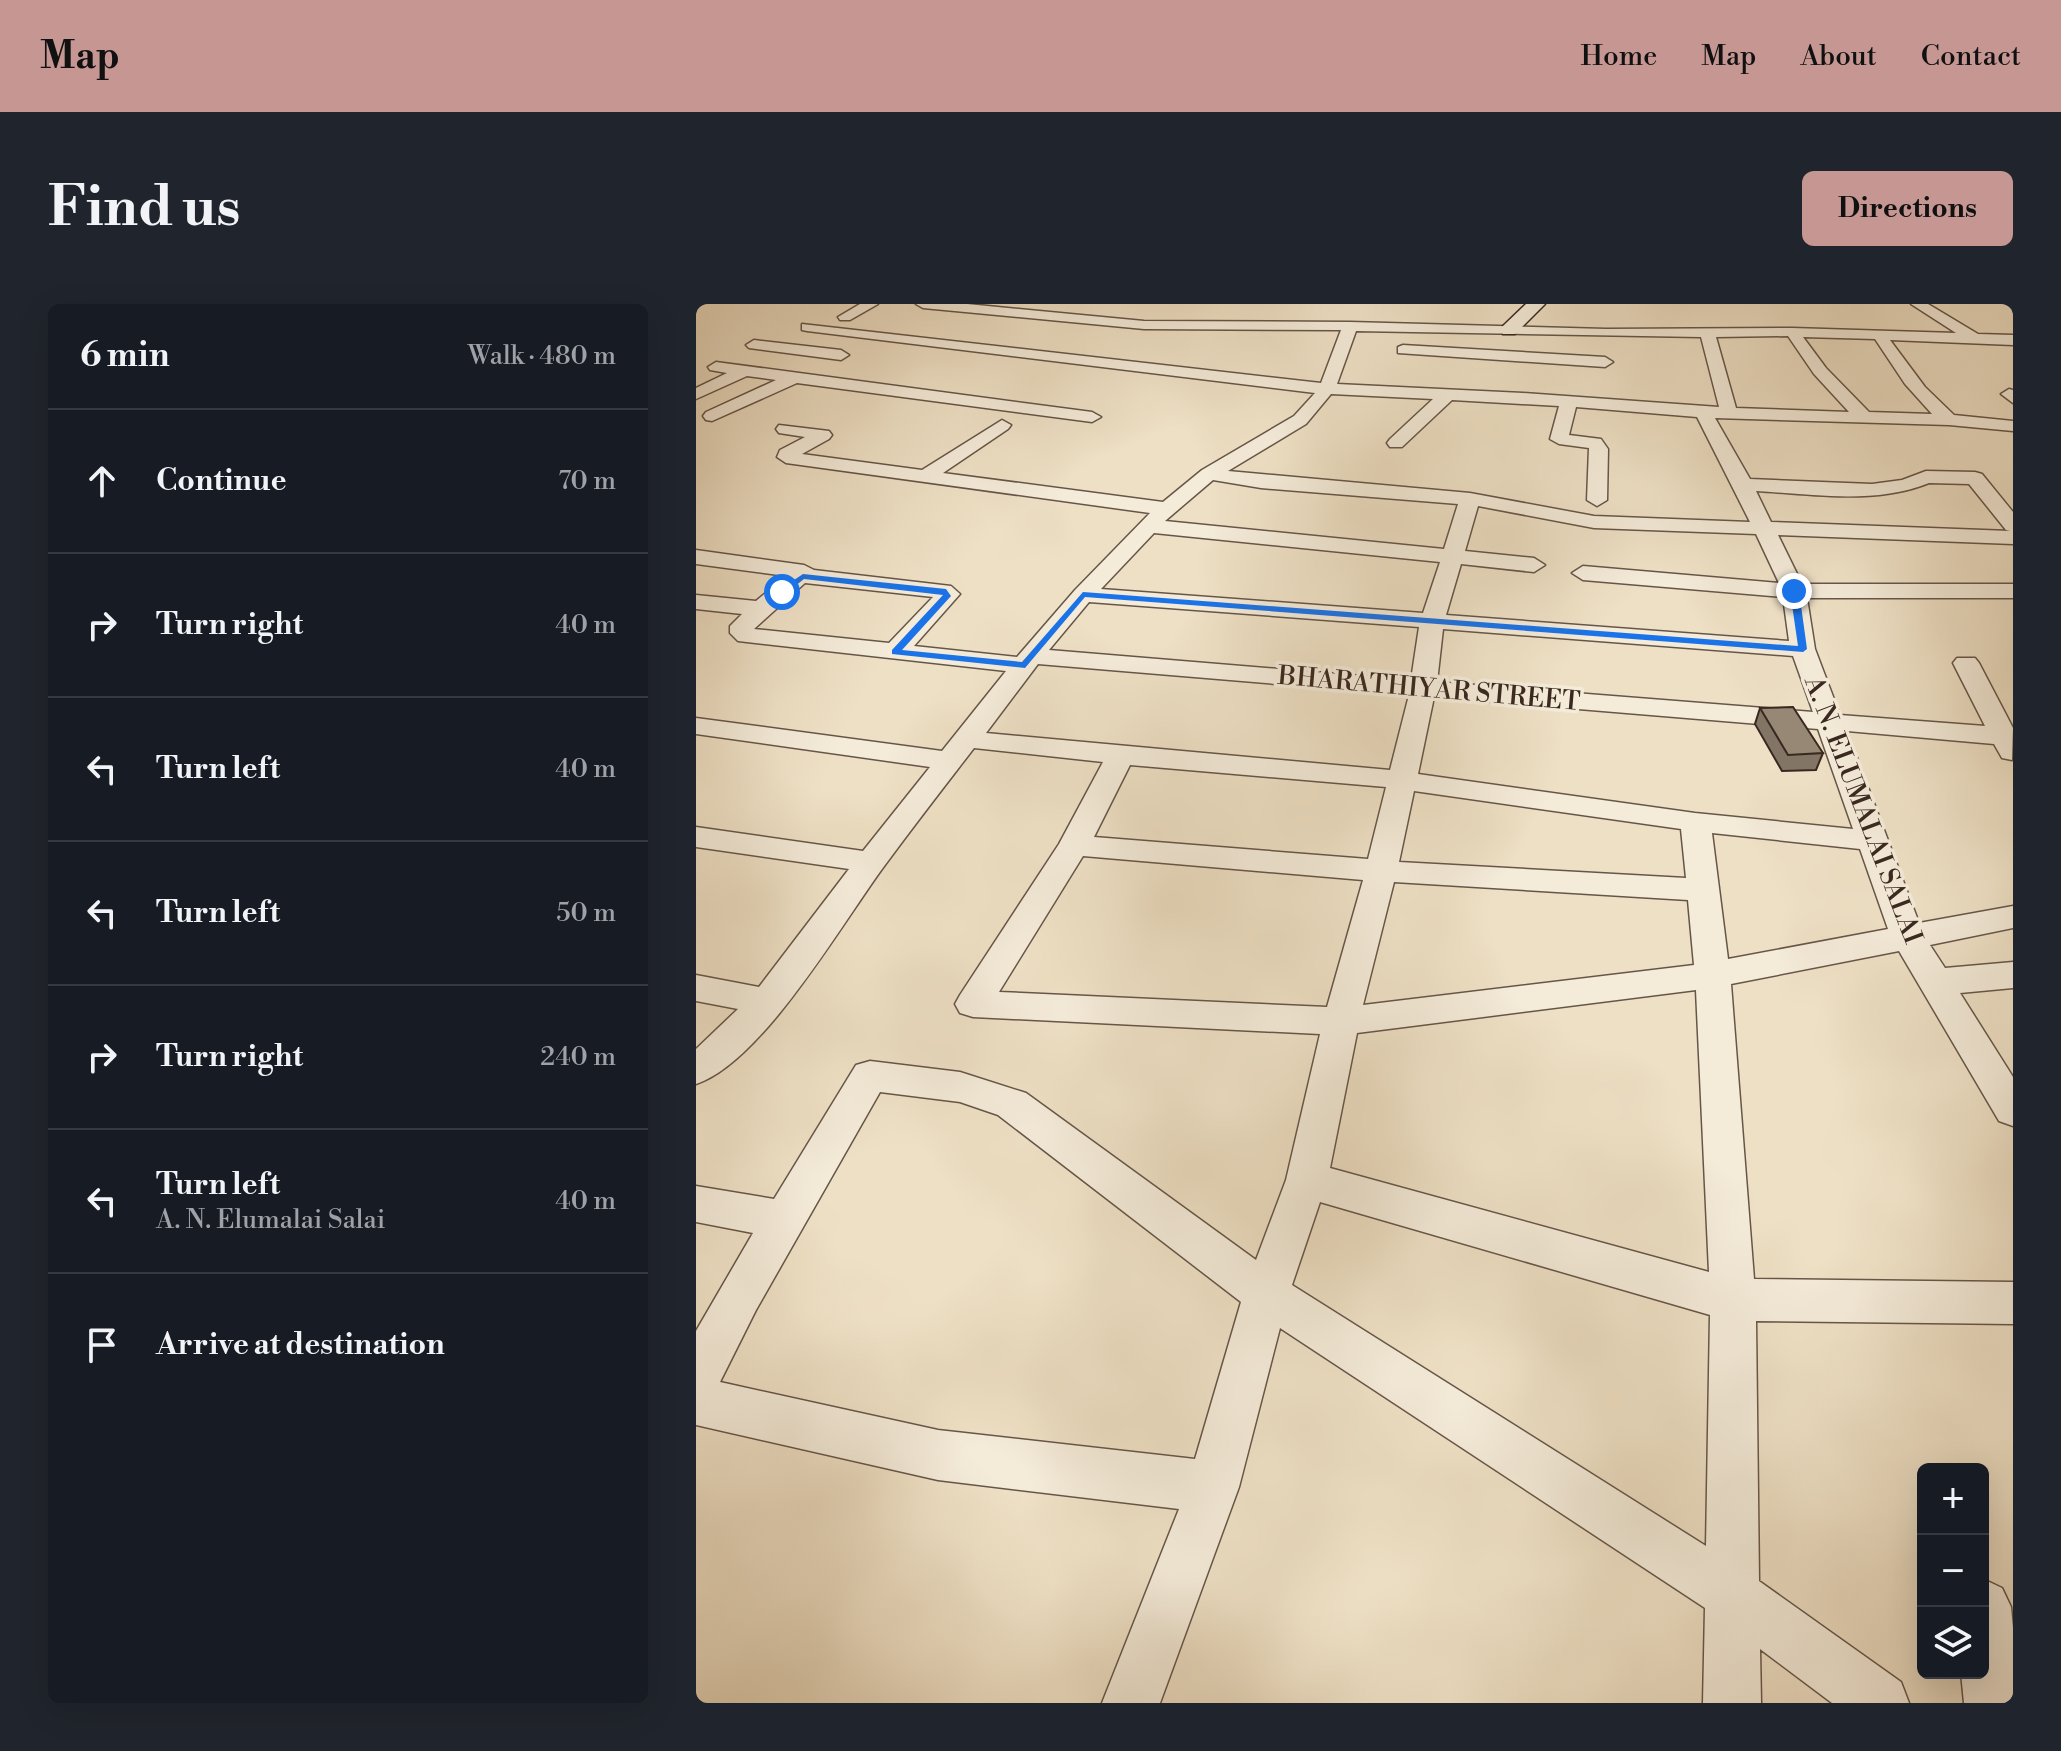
<!DOCTYPE html>
<html lang="en">
<head>
<meta charset="utf-8">
<style>
	body { margin:0; font-family:"Libre Bodoni",serif; background:#20242c; color:#f1f3f6 }
	.controls { position:absolute; right:24px; bottom:24px; display:grid; overflow:hidden; border-radius:12px; box-shadow:0 8px 32px #0002 }
	.controls button { width:72px; height:72px; display:grid; place-items:center; padding:0; border:0; border-bottom:2px solid #363941; background:#171b24; color:#f1f3f6; font:40px sans-serif }
	.stop { position:absolute; width:24px; height:24px; margin:-18px; border:6px solid #1a73e8; border-radius:50%; background:#fff }
	.stop.end { background:#1a73e8; border-color:#fff; box-shadow:0 2px 8px #0008 }
	.list { margin:0; padding:0; list-style:none }
	h2 { display:flex; justify-content:space-between; align-items:center; height:104px; margin:0; padding:0 32px; font-size:34px }
	h2 small { font-size:26px; font-weight:400; color:#9ea1a6 }
	.list li { display:grid; grid-template-columns:52px 1fr auto; gap:24px; align-items:center; box-sizing:border-box; height:144px; padding:0 32px; border-top:2px solid #363941 }
	.list b { display:block; font-size:30px; white-space:nowrap }
	.list p { margin:0; font-size:26px; white-space:nowrap; color:#9ea1a6 }
	.list em { font-size:26px; font-style:normal; color:#9ea1a6 }
	.icon { flex:none; width:44px; height:44px; fill:none; stroke:currentColor; stroke-width:2; stroke-linecap:round; stroke-linejoin:round }
	.map { position:relative; flex:none; width:1317px; height:1399px; overflow:hidden; border-radius:12px }
	header { display:flex; align-items:center; gap:48px; box-sizing:border-box; height:112px; padding:0 40px; background:#c59692; color:#111 }
	header strong { font-size:38px }
	nav { display:flex; gap:44px; margin-inline-start:auto; font-size:28px }
	.intro { display:flex; align-items:center; justify-content:space-between; box-sizing:border-box; height:192px; padding:0 48px }
	h1 { margin:0; font-size:56px }
	.button { padding:20px 36px; border-radius:12px; background:#c59692; color:#111; font-size:28px; font-weight:700 }
	main { display:flex; gap:48px; padding:0 48px }
	aside { flex:1; background:#171b24; border-radius:12px; box-shadow:0 8px 32px #0002 }
	.map>svg:first-child { display:block }
	.lines { fill:none; stroke-linecap:round; stroke-linejoin:round }
	.street-casing { stroke:#665649; stroke-width:3 }
	.secondary-casing { stroke:#392820; stroke-width:3 }
	.street { fill:#f4ebd9; fill-rule:evenodd }
	.secondary { fill:#f4ebd9; fill-rule:evenodd }
	.wall { fill:#827565; stroke:#392820; stroke-width:2 }
	.building { fill:#978876; stroke:#392820; stroke-width:2 }
	.route { fill:#1a73e8 }
	.labels { text-anchor:middle; dominant-baseline:central; stroke-width:7; stroke-linejoin:round; paint-order:stroke }
	.far-street-label { font-size:26px; fill:#392820; stroke:#f4ebd9 }
</style>
</head>
<body>
<header>
<strong>Map</strong>
<nav><a>Home</a><a>Map</a><a>About</a><a>Contact</a></nav>
</header>
<div class="intro"><h1>Find us</h1><a class="button">Directions</a></div>
<main>
<aside>
<h2>6 min<small>Walk · 480 m</small></h2>
<ul class="list">
<li><svg class="icon" aria-label="ahead" viewBox="0 0 24 24"><path d="M12 20V5M6 11l6-6 6 6"/></svg><div><b>Continue</b></div><em>70 m</em></li>
<li><svg class="icon" aria-label="right" viewBox="0 0 24 24"><path d="M7 20v-9h11M14 6l5 5-5 5"/></svg><div><b>Turn right</b></div><em>40 m</em></li>
<li><svg class="icon" aria-label="left" viewBox="0 0 24 24"><path d="M17 20v-9H6M10 6l-5 5 5 5"/></svg><div><b>Turn left</b></div><em>40 m</em></li>
<li><svg class="icon" aria-label="left" viewBox="0 0 24 24"><path d="M17 20v-9H6M10 6l-5 5 5 5"/></svg><div><b>Turn left</b></div><em>50 m</em></li>
<li><svg class="icon" aria-label="right" viewBox="0 0 24 24"><path d="M7 20v-9h11M14 6l5 5-5 5"/></svg><div><b>Turn right</b></div><em>240 m</em></li>
<li><svg class="icon" aria-label="left" viewBox="0 0 24 24"><path d="M17 20v-9H6M10 6l-5 5 5 5"/></svg><div><b>Turn left</b><p>A. N. Elumalai Salai</p></div><em>40 m</em></li>
<li><svg class="icon" aria-label="arrive" viewBox="0 0 24 24"><path d="M6 21V4h12l-3 4 3 4H6"/></svg><div><b>Arrive at destination</b></div></li>
</ul>
</aside>
<div class="map">
<svg width="1317" height="1399" viewBox="0 0 1317 1399">
	<rect width="100%" height="100%" fill="#eee0c5"/>
	<filter id="stains"><feTurbulence type="fractalNoise" baseFrequency=".0025" numOctaves="4"/><feColorMatrix values="0 0 0 0 .2 0 0 0 0 .09 0 0 0 0 .02 0 0 0 .5 -.17"/></filter>
	<radialGradient id="worn" r=".72"><stop offset=".6" stop-color="#630" stop-opacity="0"/><stop offset="1" stop-color="#630" stop-opacity=".3"/></radialGradient>
	<g class="lines">
		<g class="street-casing">
			<g id="street">
				<path d="M 164,0 L 182,0 L 154,16 L 144,16 L 142,13 Z"/>
				<path d="M 220,0 L 271,0 L 448,17 L 654,18 L 910,25 L 1096,24 L 1260,29 L 1215,0 L 1232,0 L 1282,30 L 1317,31 L 1317,41 L 1194,36 L 1229,83 L 1258,111 L 1317,117 L 1317,127 L 1253,121 L 1019,114 L 1054,175 L 1176,180 L 1206,176 L 1230,167 L 1279,168 L 1286,170 L 1317,208 L 1317,240 L 1082,231 L 1106,280 L 1317,280 L 1317,294 L 1111,294 L 1119,345 L 1144,411 L 1289,422 L 1257,359 L 1261,354 L 1279,354 L 1283,359 L 1317,424 L 1316,456 L 1306,454 L 1298,440 L 1151,427 L 1223,619 L 1317,602 L 1317,624 L 1234,641 L 1249,664 L 1317,658 L 1317,684 L 1264,689 L 1317,773 L 1317,822 L 1303,817 L 1203,647 L 1035,680 L 1058,975 L 1317,978 L 1317,1020 L 1060,1017 L 1063,1277 L 1205,1378 L 1213,1399 L 1136,1399 L 1064,1345 L 1065,1399 L 1007,1399 L 1009,1304 L 584,1024 L 543,1183 L 464,1399 L 406,1399 L 483,1205 L 242,1176 L 0,1121 L 0,1027 L 57,929 L 0,918 L 0,882 L 78,895 L 160,761 L 174,757 L 264,768 L 330,789 L 560,956 L 590,876 L 624,730 L 277,713 L 264,709 L 259,700 L 264,691 L 363,540 L 407,458 L 278,444 C 248,483 216,524 186,565 C 145,621 65,759 0,780 L 0,745 L 42,705 L 0,697 L 0,671 L 63,683 L 153,565 L 0,543 L 0,523 L 167,547 L 234,463 L 0,430 L 0,414 L 246,447 L 310,367 L 42,337 L 34,329 L 34,322 L 46,310 L 0,305 L 0,291 L 60,297 L 90,272 L 0,260 L 0,246 L 108,261 L 118,266 L 255,282 L 264,290 L 218,342 L 321,353 L 379,286 L 454,209 L 90,159 L 81,153 L 84,146 L 109,133 L 83,129 L 80,125 L 83,121 L 133,127 L 136,131 L 133,135 L 106,150 L 226,166 L 306,116 L 315,121 L 312,125 L 247,169 L 467,198 L 506,166 L 598,112 L 619,89 L 111,27 L 106,26 L 106,20 L 625,79 L 645,26 L 448,25 L 227,4 ZM 660,27 L 1005,33 L 1023,103 L 827,89 L 641,80 ZM 1092,32 L 1118,70 L 1153,108 L 1040,104 L 1020,33 ZM 1107,33 L 1179,35 L 1209,80 L 1236,110 L 1173,108 L 1130,64 ZM 635,90 L 737,95 L 694,135 L 691,139 L 694,143 L 706,143 L 756,96 L 863,102 L 854,135 L 863,140 L 893,144 L 891,196 L 901,202 L 911,196 L 912,145 L 905,135 L 873,131 L 880,103 L 1001,113 L 1054,218 L 898,212 L 774,189 L 532,167 L 610,120 ZM 517,176 L 565,184 L 762,200 L 748,245 L 469,217 ZM 1233,179 L 1273,180 L 1310,226 L 1314,227 L 1075,218 L 1060,187 C 1116,190 1179,201 1233,179 ZM 782,202 L 898,224 L 1060,230 L 1083,279 L 887,262 L 876,269 L 887,276 L 1087,293 L 1093,337 L 750,311 L 765,260 L 838,268 L 849,261 L 838,254 L 769,247 ZM 458,229 L 744,258 L 727,309 L 405,285 ZM 109,279 L 237,293 L 193,339 L 58,325 ZM 393,298 L 723,323 L 715,376 L 353,346 ZM 747,325 L 1097,352 L 1117,408 L 741,378 ZM 342,360 L 713,391 L 694,466 L 290,429 ZM 738,393 L 1122,425 L 1157,525 L 999,509 L 722,470 ZM 434,461 L 690,483 L 672,555 L 398,533 ZM 718,487 L 985,525 L 990,574 L 703,558 ZM 1016,529 L 1164,545 L 1192,625 L 1032,655 ZM 387,552 L 667,576 L 631,703 L 303,688 ZM 698,578 L 992,596 L 998,661 L 667,701 ZM 1000,686 L 1013,968 L 634,864 L 661,729 ZM 184,788 L 264,798 L 302,811 L 545,998 L 499,1155 L 242,1126 L 24,1078 L 60,1006 ZM 624,898 L 1014,1011 L 1010,1242 L 596,981 Z"/>
				<path d="M 58,36 L 145,46 L 153,51 L 145,56 L 53,44 L 50,41 Z"/>
				<path d="M 707,41 L 909,53 L 917,58 L 909,63 L 702,49 L 702,43 Z"/>
				<path d="M 20,58 L 396,108 L 405,113 L 396,118 L 101,79 L 16,117 L 10,116 L 7,112 L 10,108 L 80,76 L 51,72 L 0,95 L 0,84 L 31,69 L 14,66 L 12,63 Z"/>
				<path d="M 1313,85 L 1317,86 L 1317,99 L 1305,90 Z"/>
				<path d="M 1287,1275 L 1306,1284 L 1315,1303 L 1317,1324 L 1317,1399 L 1268,1399 L 1265,1369 L 1287,1369 Z"/>
			</g>
		</g>
		<g class="secondary-casing">
			<path id="secondary" d="M 830,0 L 849,0 L 819,30 L 807,30 L 804,26 L 807,22 Z"/>
		</g>
		<use href="#street" class="street"/>
		<use href="#secondary" class="secondary"/>
	</g>
	<path class="wall" d="M 1064,404 L 1127,449 L 1120,466 L 1086,467 L 1059,420 Z"/>
	<path class="building" d="M 1097,403 L 1127,449 L 1092,451 L 1064,404 Z"/>
	<path class="route" d="M 107,270 L 250,285 L 255,292 L 206,346 L 326,358 L 387,288 L 1102,342 L 1094,287 L 1098,285 L 1103,287 L 1111,345 L 1107,348 L 389,293 L 329,364 L 196,350 L 196,346 L 247,291 L 108,275 L 89,290 L 83,290 L 83,286 Z"/>
	<g class="labels">
		<g class="far-street-label">
			<text transform="translate(733 385) rotate(5)">BHARATHIYAR STREET</text>
			<text transform="translate(1167 506) rotate(69)">A. N. ELUMALAI SALAI</text>
		</g>
	</g>
	<rect width="100%" height="100%" filter="url(#stains)"/>
	<rect width="100%" height="100%" fill="url(#worn)"/>
</svg>
<div class="controls">
<button>+</button>
<button>−</button>
<button><svg class="icon" aria-label="layers" viewBox="0 0 24 24"><path d="M12 4l9 5-9 5-9-5zM3 14l9 5 9-5"/></svg></button>
</div>
<div class="stop" style="left:86px;top:288px"></div>
<div class="stop end" style="left:1098px;top:287px"></div>
</div>
</main>
</body>
</html>
